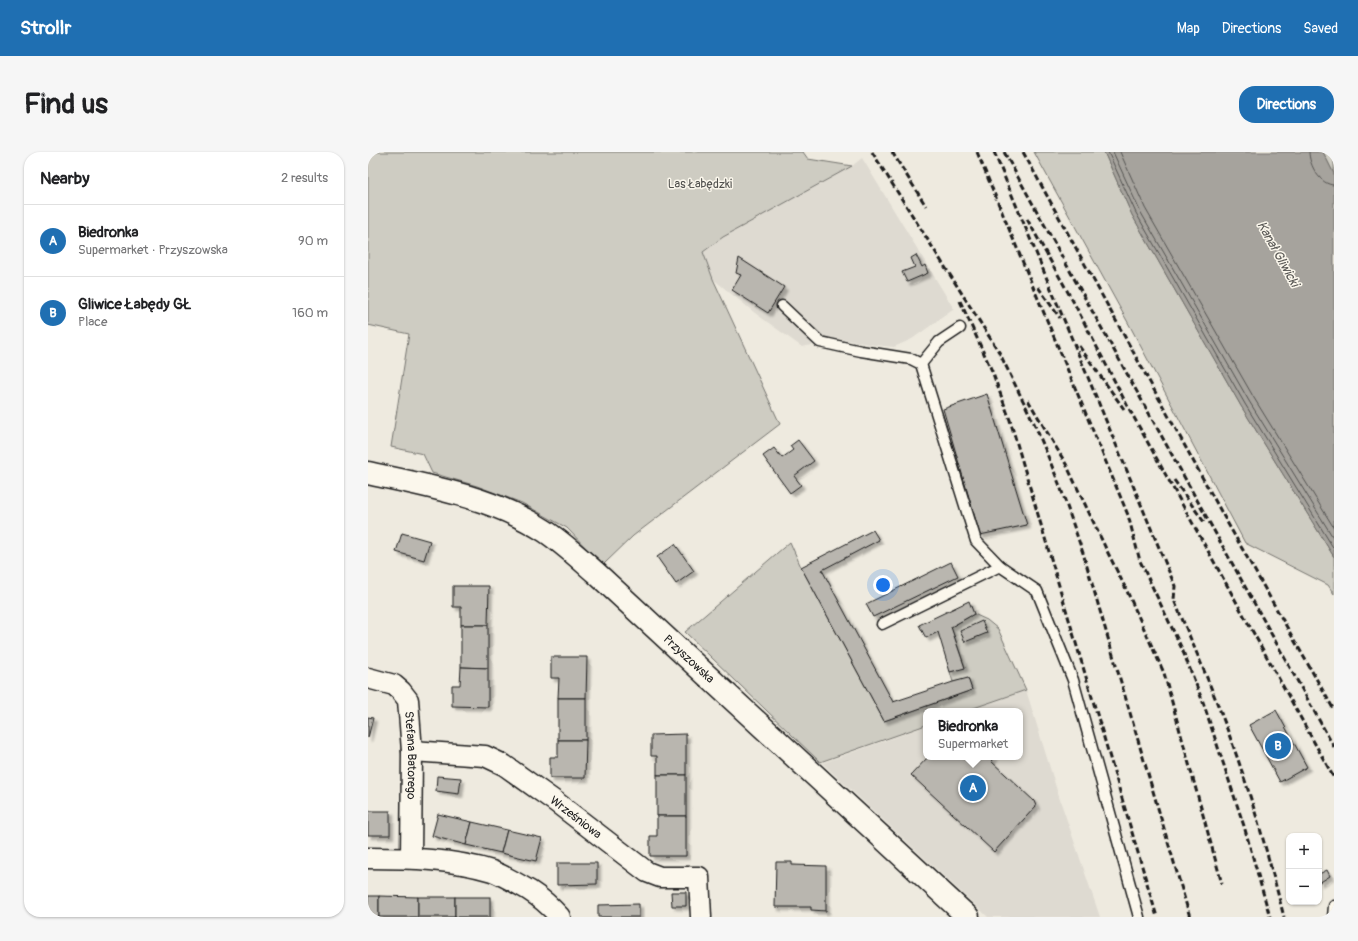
<!DOCTYPE html>
<html lang="en">
<head>
<meta charset="utf-8">
<style>
	body { margin:0; font-family:Pangolin,sans-serif; background:#f6f6f6; color:#202124 }
	.controls { position:absolute; right:12px; bottom:12px; display:grid; overflow:hidden; border-radius:8px; box-shadow:0 1px 3px #0004 }
	.controls button { width:36px; height:36px; display:grid; place-items:center; padding:0; border:0; border-bottom:1px solid #e0e0e0; background:#fff; color:#202124; font:20px sans-serif }
	.you { position:absolute; left:515px; top:433px; width:14px; height:14px; margin:-10px; border:3px solid #fff; border-radius:50%; background:#1a73e8; box-shadow:0 0 0 6px #1a73e833 }
	.badge { display:grid; place-items:center; width:26px; height:26px; border-radius:50%; background:#1f6fb2; color:#fff; font-size:13px; font-weight:700 }
	.pin { position:absolute; translate:-50% -50%; border:2px solid #fff; box-shadow:0 1px 4px #0006 }
	.popup { position:absolute; left:555px; top:556px; width:100px; height:52px; box-sizing:border-box; display:grid; place-content:center; border-radius:8px; background:#fff; filter:drop-shadow(0 1px 3px #0005); font-size:13px; white-space:nowrap; color:#757577 }
	.popup b { font-size:15px; color:#202124 }
	.popup::after { content:''; position:absolute; left:50%; top:100%; margin-left:-8px; border:8px solid transparent; border-top-color:#fff }
	.list { margin:0; padding:0; list-style:none }
	h2 { display:flex; justify-content:space-between; align-items:center; height:52px; margin:0; padding:0 16px; font-size:17px }
	h2 small { font-size:13px; font-weight:400; color:#757577 }
	.list li { display:grid; grid-template-columns:26px 1fr auto; gap:12px; align-items:center; box-sizing:border-box; height:72px; padding:0 16px; border-top:1px solid #e0e0e0 }
	.list b { display:block; font-size:15px; white-space:nowrap }
	.list p { margin:0; font-size:13px; white-space:nowrap; color:#757577 }
	.list em { font-size:13px; font-style:normal; color:#757577 }
	.map { position:relative; flex:none; width:966px; height:765px; overflow:hidden; border-radius:16px }
	header { display:flex; align-items:center; gap:24px; box-sizing:border-box; height:56px; padding:0 20px; background:#1f6fb2; color:#fff }
	header strong { font-size:19px }
	nav { display:flex; gap:22px; margin-inline-start:auto; font-size:14px }
	.intro { display:flex; align-items:center; justify-content:space-between; box-sizing:border-box; height:96px; padding:0 24px }
	h1 { margin:0; font-size:28px }
	.button { padding:10px 18px; border-radius:16px; background:#1f6fb2; color:#fff; font-size:14px; font-weight:700 }
	main { display:flex; gap:24px; padding:0 24px }
	aside { flex:1; background:#fff; border-radius:16px; box-shadow:0 1px 3px #0004 }
	.map>svg:first-child { display:block }
	.built { fill:#dedad1 }
	.green { fill:#ceccc2; stroke:#75746f }
	.water { fill:#a6a39d; stroke:#6f6d69 }
	.lines { fill:none; stroke-linecap:round; stroke-linejoin:round }
	.shore { stroke:#535250; stroke-width:1 }
	.building { fill:#b9b6af; stroke:#1c1c1c; filter:url(#shadow) }
	.service-casing { stroke:#1c1c1c; stroke-width:13 }
	.minor-casing { stroke:#1c1c1c; stroke-width:23 }
	.tertiary-casing { stroke:#1c1c1c; stroke-width:25 }
	.service { stroke:#fbf7ec; stroke-width:10 }
	.minor { stroke:#fbf7ec; stroke-width:20 }
	.tertiary { stroke:#fbf7ec; stroke-width:22 }
	.rail { stroke:#1c1c1c; stroke-width:3; stroke-dasharray:6 3; stroke-linecap:butt }
	.labels { text-anchor:middle; dominant-baseline:central; stroke-width:3; stroke-linejoin:round; paint-order:stroke }
	.park-label { font-size:12px; fill:#51514e; stroke:#fbf7ec }
	.street-label { font-size:12px; fill:#1c1c1c; stroke:#fbf7ec }
	.water-label { font-size:13px; font-style:italic; fill:#5a5956; stroke:#fbf7ec }
</style>
</head>
<body>
<header>
<strong>Strollr</strong>
<nav><a>Map</a><a>Directions</a><a>Saved</a></nav>
</header>
<div class="intro"><h1>Find us</h1><a class="button">Directions</a></div>
<main>
<aside>
<h2>Nearby<small>2 results</small></h2>
<ul class="list">
<li><span class="badge">A</span><div><b>Biedronka</b><p>Supermarket · Przyszowska</p></div><em>90 m</em></li>
<li><span class="badge">B</span><div><b>Gliwice Łabędy GŁ</b><p>Place</p></div><em>160 m</em></li>
</ul>
</aside>
<div class="map">
<svg width="966" height="765" viewBox="0 0 966 765">
	<defs>
		<filter id="shadow"><feDropShadow dx="3.5" dy="3.5" stdDeviation="1" flood-color="#0004"/></filter>
	</defs>
	<rect width="100%" height="100%" fill="#eeeadf"/>
	<filter id="ink" filterUnits="userSpaceOnUse"><feTurbulence type="fractalNoise" baseFrequency=".025" numOctaves="2"/><feDisplacementMap in="SourceGraphic" scale="8" xChannelSelector="R" yChannelSelector="G"/><feConvolveMatrix kernelMatrix="1 2 1 2 8 2 1 2 1" color-interpolation-filters="sRGB"/></filter>
	<g filter="url(#ink)">
		<g class="built">
			<path d="M 494,6 L 586,157 L 544,187 L 526,195 L 506,193 L 471,187 L 434,195 L 387,161 L 345,127 L 335,100 L 355,85 L 484,14 Z"/>
			<path d="M 658,538 L 691,645 L 732,765 L 620,765 L 454,611 L 558,574 L 558,605 L 652,605 L 652,559 L 599,559 Z"/>
		</g>
		<g class="green">
			<path d="M 0,0 L 435,0 L 440,7 L 484,14 L 355,85 L 335,100 L 345,127 L 412,272 L 265,384 L 236,412 L 219,397 L 199,376 L 154,351 L 109,334 L 64,321 L 55,302 L 23,295 L 41,182 L 0,173 Z"/>
			<path d="M 666,0 L 736,0 L 764,63 L 873,254 L 966,405 L 966,442 L 960,433 L 877,391 L 763,176 Z"/>
			<path d="M 955,0 L 966,0 L 966,22 Z"/>
			<path d="M 422,390 L 433,415 L 516,569 L 604,538 L 600,527 L 585,530 L 582,520 L 597,515 L 583,475 L 606,462 L 619,468 L 630,477 L 658,538 L 597,559 L 558,559 L 558,573 L 452,610 L 317,480 Z"/>
		</g>
		<path class="water" d="M 736,0 L 955,0 L 966,22 L 966,405 L 873,254 L 764,63 Z"/>
		<g class="lines">
			<g class="shore">
				<path d="M 740,0 L 768,61 L 877,252 L 966,397"/>
				<path d="M 745,0 L 772,59 L 881,249 L 966,387"/>
				<path d="M 752,0 L 777,56 L 886,246 L 966,376"/>
				<path d="M 941,0 C 941,13 952,33 966,33"/>
			</g>
		</g>
		<g class="building">
			<path d="M 548,103 L 554,115 L 557,113 L 560,121 L 539,130 L 534,120 L 547,115 L 543,106 Z"/>
			<path d="M 371,106 L 416,135 L 400,161 L 364,138 L 373,123 L 368,121 Z"/>
			<path d="M 619,242 L 659,373 L 612,383 L 575,257 Z"/>
			<path d="M 430,288 L 446,309 L 426,324 L 433,333 L 422,341 L 395,304 L 406,296 L 414,306 L 425,298 L 422,294 Z"/>
			<path d="M 505,378 L 511,388 L 454,418 L 525,550 L 585,530 L 600,526 L 604,538 L 516,569 L 433,415 Z"/>
			<path d="M 34,381 L 62,389 L 56,408 L 28,400 Z"/>
			<path d="M 307,392 L 326,419 L 308,432 L 289,405 Z"/>
			<path d="M 583,410 L 590,424 L 505,465 L 498,452 Z"/>
			<path d="M 85,434 L 121,434 L 120,473 L 93,473 L 93,455 L 85,455 Z"/>
			<path d="M 601,449 L 606,462 L 583,475 L 597,516 L 582,520 L 570,480 L 558,486 L 551,473 Z"/>
			<path d="M 614,469 L 619,481 L 597,490 L 592,479 Z"/>
			<path d="M 93,473 L 120,473 L 120,516 L 93,515 Z"/>
			<path d="M 183,505 L 219,505 L 218,546 L 190,546 L 191,526 L 183,526 Z"/>
			<path d="M 93,515 L 120,516 L 120,555 L 84,554 L 84,533 L 92,533 Z"/>
			<rect x="190" y="546" width="28" height="42"/>
			<path d="M 908,558 L 939,615 L 912,630 L 881,573 Z"/>
			<path d="M 0,565 L 5,566 L 0,586 Z"/>
			<path d="M 318,582 L 318,623 L 289,623 L 289,604 L 283,604 L 283,583 Z"/>
			<path d="M 190,588 L 218,588 L 217,626 L 182,626 L 182,605 L 190,605 Z"/>
			<path d="M 560,605 L 627,605 L 623,609 L 666,649 L 668,654 L 626,700 L 543,623 Z"/>
			<rect x="289" y="623" width="29" height="41"/>
			<path d="M 69,624 L 93,626 L 91,642 L 68,639 Z"/>
			<rect x="0" y="659" width="22" height="24"/>
			<path d="M 70,662 L 104,670 L 98,693 L 64,684 Z"/>
			<path d="M 289,664 L 318,664 L 318,704 L 282,704 L 282,684 L 289,684 Z"/>
			<path d="M 104,670 L 139,678 L 133,701 L 98,693 Z"/>
			<path d="M 139,678 L 174,686 L 168,709 L 133,701 Z"/>
			<path d="M 408,710 L 424,710 L 424,713 L 458,714 L 458,759 L 443,758 L 443,755 L 407,755 Z"/>
			<path d="M 189,711 L 229,711 L 229,732 L 189,733 Z"/>
			<path d="M 959,718 L 962,724 L 951,731 L 951,722 Z"/>
			<path d="M 303,740 L 318,740 L 318,754 L 304,754 Z"/>
			<rect x="0" y="744" width="11" height="21"/>
			<path d="M 11,744 L 50,745 L 50,765 L 11,765 Z"/>
			<rect x="50" y="745" width="37" height="20"/>
			<rect x="87" y="745" width="35" height="20"/>
			<path d="M 271,752 L 271,765 L 230,765 L 230,753 Z"/>
		</g>
		<g class="lines">
			<g class="service-casing">
				<g id="service">
					<path d="M 414,154 L 452,190 L 493,199 L 543,207 L 553,212 L 608,389 L 632,414 L 669,439 L 705,528 L 771,765"/>
					<path d="M 553,212 L 571,190 L 592,176"/>
					<path d="M 514,472 L 632,414"/>
					<path d="M 965,765 L 966,754"/>
				</g>
			</g>
			<g class="minor-casing">
				<g id="minor">
					<path id="s1" d="M 0,526 L 26,533 L 33,539 L 40,548 L 44,599 L 43,706"/>
					<path id="s2" d="M 44,599 L 117,604 L 136,613 L 188,650 L 279,720 L 292,725 L 331,725 L 333,765"/>
					<path d="M 0,706 C 41,706 85,707 124,719 C 137,724 150,732 162,739 C 173,746 183,755 192,765"/>
				</g>
			</g>
			<g class="tertiary-casing">
				<g id="tertiary">
					<path id="s3" d="M 0,321 C 60,334 124,345 177,379 C 195,391 211,406 227,420 L 600,765"/>
				</g>
			</g>
			<use href="#service" class="service"/>
			<use href="#minor" class="minor"/>
			<use href="#tertiary" class="tertiary"/>
			<g class="rail">
				<path d="M 504,0 L 631,200 L 666,271 L 677,297 L 692,334 L 715,401 L 822,765"/>
				<path d="M 524,0 L 558,54"/>
				<path d="M 609,0 L 760,363 L 772,409 L 814,497 L 835,550 L 876,674 L 902,765"/>
				<path d="M 626,0 L 807,434 L 806,448 C 828,499 850,550 868,602 C 887,656 902,710 916,765"/>
				<path d="M 636,0 L 966,595"/>
				<path d="M 655,0 L 855,363 L 966,558"/>
				<path d="M 659,67 L 706,151 L 759,253 L 966,626"/>
				<path d="M 670,135 L 692,166"/>
				<path d="M 592,149 L 624,219 L 642,268 L 789,765"/>
				<path d="M 711,194 L 756,257"/>
				<path d="M 660,248 L 698,312 L 740,401 L 758,437 L 796,521 L 854,732"/>
				<path d="M 806,328 L 836,370"/>
			</g>
		</g>
	</g>
	<g class="labels">
		<g class="park-label">
			<text x="332" y="32">Las Łabędzki</text>
		</g>
		<g class="street-label">
			<text stroke="none"><textPath href="#s3" startOffset="380">Przyszowska</textPath></text>
			<text stroke="none"><textPath href="#s1" startOffset="103">Stefana Batorego</textPath></text>
			<text stroke="none"><textPath href="#s2" startOffset="183">Wrześniowa</textPath></text>
		</g>
		<g class="water-label">
			<text transform="translate(910 102) rotate(61)">Kanał Gliwicki</text>
		</g>
	</g>
</svg>
<div class="controls">
<button>+</button>
<button>−</button>
</div>
<div class="you"></div>
<div class="pin badge" style="left:605px;top:636px">A</div>
<div class="popup"><b>Biedronka</b>Supermarket</div>
<div class="pin badge" style="left:910px;top:594px">B</div>
</div>
</main>
</body>
</html>
